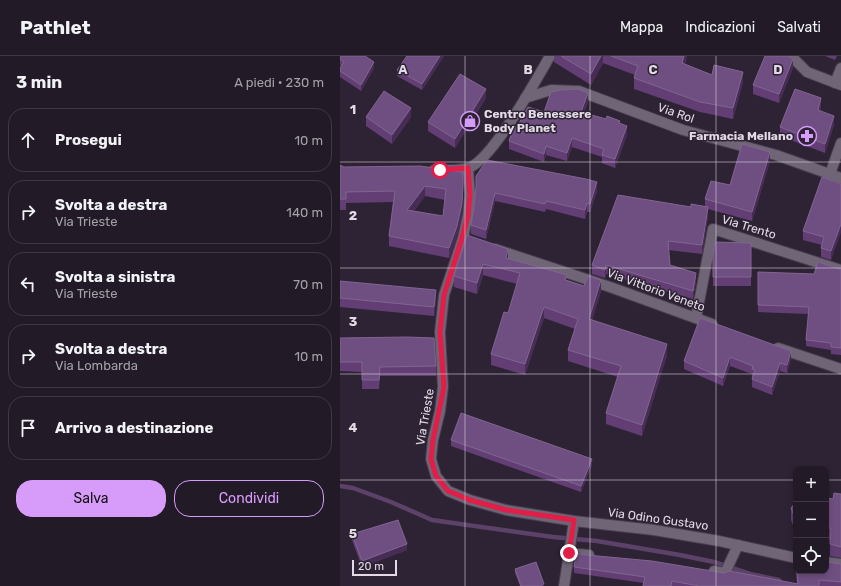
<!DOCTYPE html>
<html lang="it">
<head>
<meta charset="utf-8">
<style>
	body { margin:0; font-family:Rubik,sans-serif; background:#2a232f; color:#f1f3f6 }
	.controls { position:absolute; right:12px; bottom:12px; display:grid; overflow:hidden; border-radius:8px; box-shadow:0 2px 6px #0003 }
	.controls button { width:36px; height:36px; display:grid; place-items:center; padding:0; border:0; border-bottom:1px solid #3f3844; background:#221a27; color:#f1f3f6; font:20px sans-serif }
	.scale { position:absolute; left:12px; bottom:10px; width:45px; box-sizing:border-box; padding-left:4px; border:2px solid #e2dbe6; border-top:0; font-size:11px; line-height:14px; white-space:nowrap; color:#e2dbe6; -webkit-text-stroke:3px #2e2334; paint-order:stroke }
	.stop { position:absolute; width:12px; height:12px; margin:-9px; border:3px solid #e11d48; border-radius:50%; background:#fff }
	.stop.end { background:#e11d48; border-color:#fff; box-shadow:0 1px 4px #0008 }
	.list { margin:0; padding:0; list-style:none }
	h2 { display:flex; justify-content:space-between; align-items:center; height:52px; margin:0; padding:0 16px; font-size:17px }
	h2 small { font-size:13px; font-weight:400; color:#a2a1a7 }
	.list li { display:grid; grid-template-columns:26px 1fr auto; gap:12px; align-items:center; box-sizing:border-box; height:64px; margin:0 8px 8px; padding:0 8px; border:1px solid #3f3844; border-radius:16px }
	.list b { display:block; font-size:15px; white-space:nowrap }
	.list p { margin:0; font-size:13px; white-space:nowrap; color:#a2a1a7 }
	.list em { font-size:13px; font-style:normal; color:#a2a1a7 }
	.actions { display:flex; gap:8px; padding:12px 16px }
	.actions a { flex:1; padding:9px 0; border:1px solid #d79bf9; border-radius:16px; text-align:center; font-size:14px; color:#d79bf9 }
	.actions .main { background:#d79bf9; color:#111 }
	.icon { flex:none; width:22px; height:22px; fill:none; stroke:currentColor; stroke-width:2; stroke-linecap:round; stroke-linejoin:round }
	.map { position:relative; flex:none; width:501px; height:530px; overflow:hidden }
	header { display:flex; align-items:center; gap:24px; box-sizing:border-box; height:56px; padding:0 20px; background:#221a27; border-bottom:1px solid #3f3844 }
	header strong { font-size:19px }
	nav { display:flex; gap:22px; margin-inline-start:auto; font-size:14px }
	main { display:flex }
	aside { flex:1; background:#221a27 }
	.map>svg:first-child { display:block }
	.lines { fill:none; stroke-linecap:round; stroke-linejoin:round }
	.stream { stroke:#5c4269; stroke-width:4.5 }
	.minor-casing { stroke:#473e4c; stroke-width:12 }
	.minor { stroke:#706477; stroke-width:10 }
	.wall { fill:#623e75; fill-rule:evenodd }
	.shaded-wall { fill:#472c56 }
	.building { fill:#6f4f81; stroke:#816591; fill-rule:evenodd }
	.route { stroke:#e11d48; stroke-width:5 }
	.grid { fill:none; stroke:#e2dbe6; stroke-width:1; stroke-opacity:0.55 }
	.labels { text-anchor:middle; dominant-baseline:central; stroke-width:3; stroke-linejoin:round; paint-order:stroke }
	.street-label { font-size:12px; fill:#e2dbe6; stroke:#2e2334 }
	.poi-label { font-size:12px; font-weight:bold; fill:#e2dbe6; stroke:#2e2334; text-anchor:start }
	.grid-label { font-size:13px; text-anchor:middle; font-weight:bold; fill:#e2dbe6; stroke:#2e2334; stroke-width:3; stroke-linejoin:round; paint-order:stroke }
</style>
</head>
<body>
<header>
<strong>Pathlet</strong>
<nav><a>Mappa</a><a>Indicazioni</a><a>Salvati</a></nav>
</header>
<main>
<aside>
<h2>3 min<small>A piedi · 230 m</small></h2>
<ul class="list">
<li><svg class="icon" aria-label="ahead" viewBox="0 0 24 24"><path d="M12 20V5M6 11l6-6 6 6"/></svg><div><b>Prosegui</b></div><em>10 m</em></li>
<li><svg class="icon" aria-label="right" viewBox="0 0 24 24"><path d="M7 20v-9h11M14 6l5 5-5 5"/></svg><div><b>Svolta a destra</b><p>Via Trieste</p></div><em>140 m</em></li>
<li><svg class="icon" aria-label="left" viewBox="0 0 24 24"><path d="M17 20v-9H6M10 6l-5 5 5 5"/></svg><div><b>Svolta a sinistra</b><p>Via Trieste</p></div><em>70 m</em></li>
<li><svg class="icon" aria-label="right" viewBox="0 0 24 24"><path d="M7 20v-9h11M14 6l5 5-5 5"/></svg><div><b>Svolta a destra</b><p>Via Lombarda</p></div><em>10 m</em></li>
<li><svg class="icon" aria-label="arrive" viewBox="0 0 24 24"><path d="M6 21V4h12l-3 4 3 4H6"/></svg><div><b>Arrivo a destinazione</b></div></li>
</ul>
<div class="actions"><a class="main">Salva</a><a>Condividi</a></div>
</aside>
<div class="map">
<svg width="501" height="530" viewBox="0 0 501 530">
	<rect width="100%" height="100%" fill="#2e2334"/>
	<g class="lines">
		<path class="stream" d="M 0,430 L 13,432 L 51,446 L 92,464 L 213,481 L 257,485 L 340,499 L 374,506 L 410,518 L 439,524 L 443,530"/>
		<g class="minor-casing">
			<g id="minor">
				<path d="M 443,0 L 455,4 L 467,16 L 501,29"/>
				<path d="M 495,27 L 501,12"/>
				<path d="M 185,42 L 211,34 L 239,35 L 343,74 L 436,99 L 501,122"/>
				<path d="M 128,112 L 130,139 L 128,159 L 123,182 L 104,239 L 100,276 L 103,331 L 100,355 L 93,384 L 91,403 L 96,420 L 108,435 L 130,444 L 166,454 L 234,465 L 314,474 L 379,485 L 456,502"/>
				<path d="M 94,114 C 103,114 119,115 128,112 C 152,105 196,24 210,0"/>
				<path d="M 490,118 L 501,87"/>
				<path d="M 155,193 L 270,231 L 372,268"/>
				<path d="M 356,262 L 373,173 L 501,214"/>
				<path d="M 438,292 L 501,313"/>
				<path d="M 229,497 L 249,499"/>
				<path d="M 486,506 L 501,508"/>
				<path d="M 374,515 L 385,517 L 398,489"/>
				<path d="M 224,530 L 234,465"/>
			</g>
		</g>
		<use href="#minor" class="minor"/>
	</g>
	<g class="wall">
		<path d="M 0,0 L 34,12 L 21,35 L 0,21 L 0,12 L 2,10 L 0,9 Z"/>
		<path d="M 67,0 L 104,0 L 82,34 L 57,20 L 57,14 Z"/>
		<path d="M 214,0 L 347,0 L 345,8 L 372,19 L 403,26 L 393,63 L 360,56 L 294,33 L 294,22 L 295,19 L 263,7 L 251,29 L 214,6 Z"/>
		<path d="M 485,0 L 497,0 L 495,4 Z"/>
		<path d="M 453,12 L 439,47 L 413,38 L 413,29 Z"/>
		<path d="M 146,42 L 115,92 L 88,75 L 88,66 Z"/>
		<path d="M 248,45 L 244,57 L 280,68 L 287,79 L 275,112 L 262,107 L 262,101 L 232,91 L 227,105 L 206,99 L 204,106 L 169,93 L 169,85 L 177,71 L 204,56 Z"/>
		<path d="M 481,51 L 480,55 L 494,69 L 485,97 L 440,80 L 440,71 Z"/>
		<path d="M 26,61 L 71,61 L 52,88 L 26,70 Z"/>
		<path d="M 430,105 L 412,165 L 368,153 L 368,160 L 362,198 L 328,194 L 330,209 L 356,225 L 353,243 L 266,218 L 265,222 L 252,218 L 252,209 L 351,151 L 365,150 L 365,143 Z"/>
		<path d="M 0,109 L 4,111 L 80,110 L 123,139 L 122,158 L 117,180 L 109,202 L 49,190 L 49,180 L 53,146 L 6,147 L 6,154 L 0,154 ZM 85,140 L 105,144 L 103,160 L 74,155 Z"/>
		<path d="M 136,120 L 257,135 L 250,156 L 247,156 L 245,163 L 206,153 L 205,156 L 155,145 L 146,183 L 131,178 L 131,169 L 134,151 L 136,134 Z"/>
		<path d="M 501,128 L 491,204 L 481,201 L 481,192 L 482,189 L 463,184 L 463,175 Z"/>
		<path d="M 411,187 L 411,230 L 373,230 L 373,200 Z"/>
		<path d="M 168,193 L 168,203 L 227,224 L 244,230 L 261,235 L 252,264 L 327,299 L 302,380 L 266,368 L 266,357 L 278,321 L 228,305 L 228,294 L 235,273 L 204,262 L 185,319 L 151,309 L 151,298 L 168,257 L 177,228 L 143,219 L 137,238 L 114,231 L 114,220 Z"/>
		<path d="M 501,213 L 501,299 L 491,298 L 491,294 L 466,290 L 466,284 L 469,258 L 418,256 L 418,216 L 474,218 Z"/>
		<path d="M 0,225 L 96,244 L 94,260 L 0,251 Z"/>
		<path d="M 360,262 L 451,303 L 447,317 L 440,315 L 432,339 L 412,331 L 412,318 L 390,310 L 383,330 L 344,313 L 344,305 Z"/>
		<path d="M 0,282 L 96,310 L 96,320 L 40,320 L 39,333 L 22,333 L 22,316 L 0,315 Z"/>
		<path d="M 111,384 L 252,409 L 241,436 L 111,390 Z"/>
		<path d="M 501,438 L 501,502 L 490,500 L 490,484 L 486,484 L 486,442 L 493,443 Z"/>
		<path d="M 456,446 L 456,477 L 451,464 L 451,452 Z"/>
		<path d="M 12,478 L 67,494 L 22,511 L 12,484 Z"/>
		<path d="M 501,508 L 501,530 L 303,530 L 304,527 L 234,517 L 234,511 L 384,517 L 457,528 L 456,515 L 486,515 Z"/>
		<path d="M 175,513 L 204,530 L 180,530 L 175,517 Z"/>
	</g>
	<g class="shaded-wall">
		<path d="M 100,0 L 104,0 L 82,34 L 82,28 Z"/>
		<path d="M 261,0 L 263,0 L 263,7 L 251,29 L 251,18 Z"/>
		<path d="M 344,0 L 347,0 L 342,17 L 342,7 Z"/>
		<path d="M 453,3 L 453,12 L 439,47 L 439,38 Z"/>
		<path d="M 34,6 L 34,12 L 21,35 L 21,29 Z"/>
		<path d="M 403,16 L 403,26 L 393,63 L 393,52 Z"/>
		<path d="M 146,33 L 146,42 L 115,92 L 115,83 Z"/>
		<path d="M 248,37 L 248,45 L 241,65 L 241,56 Z"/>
		<path d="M 481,42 L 481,51 L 478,63 L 478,54 Z"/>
		<path d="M 71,52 L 71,61 L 52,88 L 52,79 Z"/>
		<path d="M 494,60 L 494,69 L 485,97 L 485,88 Z"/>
		<path d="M 287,70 L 287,79 L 275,112 L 275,103 Z"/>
		<path d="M 232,82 L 232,91 L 227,105 L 227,97 Z"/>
		<path d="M 206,90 L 206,99 L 204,106 L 204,98 Z"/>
		<path d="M 430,96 L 430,105 L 412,165 L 412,156 Z"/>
		<path d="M 257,126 L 257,135 L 250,156 L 250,148 Z"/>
		<path d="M 123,128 L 123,139 L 122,158 L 117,180 L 109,202 L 109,192 Z"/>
		<path d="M 85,130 L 85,140 L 67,164 L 67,154 Z"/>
		<path d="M 155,137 L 155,145 L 146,183 L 146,174 Z"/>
		<path d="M 247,147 L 247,156 L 245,163 L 245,154 Z"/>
		<path d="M 368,151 L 368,160 L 362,198 L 362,189 Z"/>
		<path d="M 501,168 L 501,177 L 491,204 L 491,195 Z"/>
		<path d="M 168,193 L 168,204 L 166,202 Z"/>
		<path d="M 143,208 L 143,219 L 137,238 L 137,227 Z"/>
		<path d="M 266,209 L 266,218 L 265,222 L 265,214 Z"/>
		<path d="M 356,217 L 356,225 L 353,243 L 353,235 Z"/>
		<path d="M 261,224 L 261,235 L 249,274 L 249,263 Z"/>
		<path d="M 96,234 L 96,244 L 94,260 L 94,251 Z"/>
		<path d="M 204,251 L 204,262 L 185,319 L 185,308 Z"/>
		<path d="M 327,288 L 327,299 L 302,380 L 302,369 Z"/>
		<path d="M 451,295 L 451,303 L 447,317 L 447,309 Z"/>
		<path d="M 390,301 L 390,310 L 383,330 L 383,322 Z"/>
		<path d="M 440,307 L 440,315 L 432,339 L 432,331 Z"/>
		<path d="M 252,403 L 252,409 L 241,436 L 241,430 Z"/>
		<path d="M 67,488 L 67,494 L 22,511 L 22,505 Z"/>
	</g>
	<g class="building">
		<path d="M 0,0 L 25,0 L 34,6 L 21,29 L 0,15 L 0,12 L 4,6 L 0,3 Z"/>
		<path d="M 67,0 L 100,0 L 82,28 L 57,14 Z"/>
		<path d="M 221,0 L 261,0 L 251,18 Z"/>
		<path d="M 271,0 L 344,0 L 342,7 L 372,19 L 374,9 L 403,16 L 393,52 L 360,46 L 294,22 L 298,10 Z"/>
		<path d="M 425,0 L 448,0 L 453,3 L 439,38 L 413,29 Z"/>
		<path d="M 120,18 L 146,33 L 115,83 L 88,66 Z"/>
		<path d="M 238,33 L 248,37 L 241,56 L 266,63 L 267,60 L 280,65 L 279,67 L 287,70 L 275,103 L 262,99 L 264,93 L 232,82 L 227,97 L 206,90 L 204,98 L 169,85 L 174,70 L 177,71 L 188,51 L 204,56 L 211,36 L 220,34 Z"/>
		<path d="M 455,33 L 481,42 L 478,54 L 494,60 L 485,88 L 440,71 Z"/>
		<path d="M 44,35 L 71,52 L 52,79 L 26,61 Z"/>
		<path d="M 402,88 L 430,96 L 412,156 L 365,143 L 371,125 L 390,129 Z"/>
		<path d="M 147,104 L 246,123 L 257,126 L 250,148 L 247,147 L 245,154 L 206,145 L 205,148 L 155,137 L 146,174 L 131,169 L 134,151 L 136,131 L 136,120 Z"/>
		<path d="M 0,109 L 4,111 L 80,110 L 121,116 L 123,117 L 123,128 L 122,147 L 117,170 L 109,192 L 49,180 L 55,135 L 6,136 L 6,143 L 0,143 ZM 85,130 L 106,133 L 103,160 L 67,154 Z"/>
		<path d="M 482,121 L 501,128 L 501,168 L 491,195 L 481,192 L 484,181 L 463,175 Z"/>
		<path d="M 278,139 L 351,151 L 351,148 L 368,151 L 362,189 L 328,185 L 330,209 L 356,217 L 353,235 L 266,209 L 265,214 L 252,209 Z"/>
		<path d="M 127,179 L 168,193 L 166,202 L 227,219 L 225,224 L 244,230 L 248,220 L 261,224 L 249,263 L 327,288 L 302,369 L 266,357 L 281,310 L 228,294 L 238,263 L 204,251 L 185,308 L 151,298 L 164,256 L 168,257 L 180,217 L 143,208 L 137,227 L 114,220 Z"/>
		<path d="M 375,186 L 411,187 L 411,221 L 373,221 L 373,200 Z"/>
		<path d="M 478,206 L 499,213 L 501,213 L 501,292 L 491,291 L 491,287 L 466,284 L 469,251 L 418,249 L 418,216 L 474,218 Z"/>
		<path d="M 0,225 L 96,234 L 94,251 L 0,242 Z"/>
		<path d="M 360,262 L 451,295 L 447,309 L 440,307 L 432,331 L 412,323 L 415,314 L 412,313 L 413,310 L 390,301 L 383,322 L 344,305 Z"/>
		<path d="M 67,281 L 94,282 L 96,310 L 40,311 L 39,324 L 22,324 L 22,306 L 0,306 L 0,282 Z"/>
		<path d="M 121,357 L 252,403 L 241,430 L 111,384 Z"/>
		<path d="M 494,437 L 501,438 L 501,491 L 490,488 L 491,472 L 486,472 L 486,442 L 493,443 Z"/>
		<path d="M 456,446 L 456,465 L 451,452 Z"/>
		<path d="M 58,464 L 67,488 L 22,505 L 12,478 Z"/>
		<path d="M 236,498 L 312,505 L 384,517 L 389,515 L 395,516 L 458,528 L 457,515 L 486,515 L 486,506 L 501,508 L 501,526 L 479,524 L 479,530 L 359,530 L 332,525 L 331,530 L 303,530 L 305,521 L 234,511 Z"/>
		<path d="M 196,506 L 204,528 L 200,530 L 181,530 L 175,513 Z"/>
	</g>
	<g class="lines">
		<path class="route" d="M 100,114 L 128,112 L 130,139 L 128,159 L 122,182 L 104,239 L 100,276 L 104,331 L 93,384 L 91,403 L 96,420 L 108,435 L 130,444 L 166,454 L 234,464 L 229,497"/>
	</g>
	<path class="grid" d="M 125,0 L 125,530M 250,0 L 250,530M 376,0 L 376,530M 0,106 L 501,106M 0,212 L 501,212M 0,318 L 501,318M 0,424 L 456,424M 486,424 L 501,424"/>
	<defs>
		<g id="shop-ring" transform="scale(1)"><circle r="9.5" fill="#2e2334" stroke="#d79bf9" stroke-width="1.5"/><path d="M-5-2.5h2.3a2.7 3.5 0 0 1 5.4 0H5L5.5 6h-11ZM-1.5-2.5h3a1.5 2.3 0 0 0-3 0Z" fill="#d79bf9"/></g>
		<g id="pharmacy-ring" transform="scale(1)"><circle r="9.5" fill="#2e2334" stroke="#d79bf9" stroke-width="1.5"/><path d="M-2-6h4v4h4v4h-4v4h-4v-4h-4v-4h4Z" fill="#d79bf9"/></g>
	</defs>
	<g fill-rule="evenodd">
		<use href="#shop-ring" x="130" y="65"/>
		<use href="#pharmacy-ring" x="467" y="80"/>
	</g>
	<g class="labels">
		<g class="street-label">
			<text transform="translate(336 57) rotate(19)">Via Rol</text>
			<text transform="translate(409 171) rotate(17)">Via Trento</text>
			<text transform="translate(316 234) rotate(20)">Via Vittorio Veneto</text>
			<text transform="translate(85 361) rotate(-80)">Via Trieste</text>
			<text transform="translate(318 463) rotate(8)">Via Odino Gustavo</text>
		</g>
		<g class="poi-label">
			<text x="144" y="58">Centro Benessere<tspan x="144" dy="14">Body Planet</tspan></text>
			<text x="453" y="80" text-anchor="end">Farmacia Mellano</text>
		</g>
	</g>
	<g class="grid-label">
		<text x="63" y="18">A</text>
		<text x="188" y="18">B</text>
		<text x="313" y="18">C</text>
		<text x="438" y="18">D</text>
		<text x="13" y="58">1</text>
		<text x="13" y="164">2</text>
		<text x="13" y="270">3</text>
		<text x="13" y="376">4</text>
		<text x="13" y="482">5</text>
	</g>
</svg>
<div class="controls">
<button>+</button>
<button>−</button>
<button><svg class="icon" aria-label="locate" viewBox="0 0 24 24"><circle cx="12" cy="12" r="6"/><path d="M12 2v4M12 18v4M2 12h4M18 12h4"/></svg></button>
</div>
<div class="scale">20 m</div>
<div class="stop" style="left:100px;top:114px"></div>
<div class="stop end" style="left:229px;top:497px"></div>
</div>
</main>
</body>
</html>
